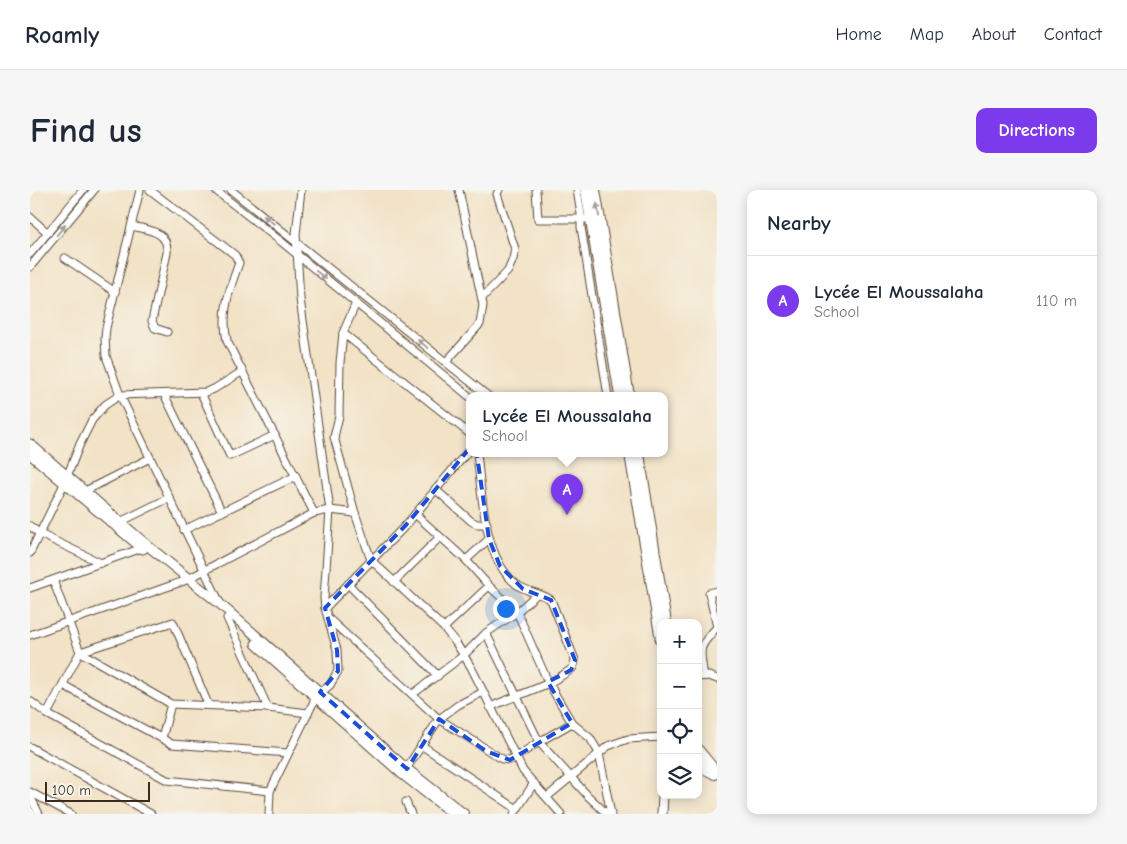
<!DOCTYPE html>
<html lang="en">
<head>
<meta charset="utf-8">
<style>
	body { margin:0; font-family:"Comic Neue",sans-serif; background:#f6f6f7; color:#1f2937 }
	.controls { position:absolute; right:15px; bottom:15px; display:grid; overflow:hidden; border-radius:10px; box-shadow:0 2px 12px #0003 }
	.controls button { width:45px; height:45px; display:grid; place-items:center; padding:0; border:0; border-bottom:1px solid #e0e1e3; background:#fff; color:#1f2937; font:25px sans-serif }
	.scale { position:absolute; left:15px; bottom:12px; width:105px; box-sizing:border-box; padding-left:5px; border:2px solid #3b2a1e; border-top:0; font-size:14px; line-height:18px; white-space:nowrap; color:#3b2a1e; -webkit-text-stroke:4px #f7f3e8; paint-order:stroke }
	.you { position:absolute; left:475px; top:418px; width:18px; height:18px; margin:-12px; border:4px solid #fff; border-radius:50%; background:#1a73e8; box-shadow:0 0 0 8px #1a73e833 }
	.badge { display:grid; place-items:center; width:32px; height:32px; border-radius:50%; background:#7c3aed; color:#fff; font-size:16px; font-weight:700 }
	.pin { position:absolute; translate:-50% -41px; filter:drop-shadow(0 1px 2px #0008) }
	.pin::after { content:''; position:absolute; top:26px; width:18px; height:15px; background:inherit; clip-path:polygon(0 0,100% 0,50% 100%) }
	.popup { position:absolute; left:436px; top:202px; width:202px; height:65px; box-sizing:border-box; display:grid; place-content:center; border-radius:10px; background:#fff; filter:drop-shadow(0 1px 4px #0005); font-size:16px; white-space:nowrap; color:#747a83 }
	.popup b { font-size:19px; color:#1f2937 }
	.popup::after { content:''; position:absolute; left:50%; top:100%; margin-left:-10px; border:10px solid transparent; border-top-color:#fff }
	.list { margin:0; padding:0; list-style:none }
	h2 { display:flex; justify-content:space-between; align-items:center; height:65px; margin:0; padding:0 20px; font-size:21px }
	h2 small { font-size:16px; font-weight:400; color:#747a83 }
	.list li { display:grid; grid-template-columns:32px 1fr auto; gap:15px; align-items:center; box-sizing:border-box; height:90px; padding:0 20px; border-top:1px solid #e0e1e3 }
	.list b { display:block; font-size:19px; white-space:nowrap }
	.list p { margin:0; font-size:16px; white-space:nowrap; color:#747a83 }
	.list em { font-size:16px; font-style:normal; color:#747a83 }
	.icon { flex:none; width:28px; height:28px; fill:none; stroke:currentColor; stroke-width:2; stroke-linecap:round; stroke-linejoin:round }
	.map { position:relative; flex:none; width:687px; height:624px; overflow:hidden; border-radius:10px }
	header { display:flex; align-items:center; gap:30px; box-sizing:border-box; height:70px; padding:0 25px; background:#fff; border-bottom:1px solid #e0e1e3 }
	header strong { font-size:24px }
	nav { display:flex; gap:28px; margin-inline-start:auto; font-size:18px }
	.intro { display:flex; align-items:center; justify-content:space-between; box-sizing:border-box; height:120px; padding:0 30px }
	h1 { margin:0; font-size:35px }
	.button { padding:12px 22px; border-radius:10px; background:#7c3aed; color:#fff; font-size:18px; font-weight:700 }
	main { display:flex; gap:30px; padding:0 30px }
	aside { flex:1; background:#fff; border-radius:10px; box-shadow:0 2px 12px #0003 }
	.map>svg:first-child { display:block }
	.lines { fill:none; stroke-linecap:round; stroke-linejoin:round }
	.minor-casing { stroke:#564637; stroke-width:9 }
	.tertiary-casing { stroke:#564637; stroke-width:11 }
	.secondary-casing { stroke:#564637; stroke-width:12 }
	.minor { stroke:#fff; stroke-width:7 }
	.tertiary { stroke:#fff; stroke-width:9 }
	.secondary { stroke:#fff; stroke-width:10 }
	.oneway { fill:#a79f9a }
	.marked { fill:none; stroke:#1d4ed8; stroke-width:4; stroke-dasharray:10 6; stroke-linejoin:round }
</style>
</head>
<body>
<header>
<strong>Roamly</strong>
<nav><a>Home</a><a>Map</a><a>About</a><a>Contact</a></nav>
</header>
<div class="intro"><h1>Find us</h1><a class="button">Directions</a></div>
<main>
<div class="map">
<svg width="687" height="624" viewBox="0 0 687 624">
	<rect width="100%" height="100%" fill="#f7f3e8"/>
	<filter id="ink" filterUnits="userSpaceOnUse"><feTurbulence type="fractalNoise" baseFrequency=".02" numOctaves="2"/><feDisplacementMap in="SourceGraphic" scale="10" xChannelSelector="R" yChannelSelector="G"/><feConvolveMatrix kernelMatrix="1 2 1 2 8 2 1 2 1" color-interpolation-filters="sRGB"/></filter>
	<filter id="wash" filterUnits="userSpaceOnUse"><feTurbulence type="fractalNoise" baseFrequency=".0096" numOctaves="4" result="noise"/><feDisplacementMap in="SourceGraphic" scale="20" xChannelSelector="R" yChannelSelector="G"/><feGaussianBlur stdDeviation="1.12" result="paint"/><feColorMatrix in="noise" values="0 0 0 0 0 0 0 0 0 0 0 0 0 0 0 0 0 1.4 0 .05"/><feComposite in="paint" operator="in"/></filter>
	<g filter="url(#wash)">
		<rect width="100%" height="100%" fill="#f2e2c6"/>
	</g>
	<g filter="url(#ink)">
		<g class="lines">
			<g class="minor-casing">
				<g id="minor">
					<path d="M 110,0 L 76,138 L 75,148 L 76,166 L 90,205 L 189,411"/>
					<path d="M 120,0 L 205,65 L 209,73 C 199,100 191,122 197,151 L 284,323"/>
					<path d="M 185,0 L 253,53 L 440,207"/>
					<path d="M 201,0 L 458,206"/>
					<path d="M 506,0 L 508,29 L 555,29"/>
					<path d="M 547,0 L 551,24 L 551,37 L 578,206"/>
					<path d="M 0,27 L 18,43"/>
					<path d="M 102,36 C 118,40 139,41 137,63 L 122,131 L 125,138 L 137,142"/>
					<path d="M 0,64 L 53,0"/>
					<path d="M 35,68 L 85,102"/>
					<path d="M 0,77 L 64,0"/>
					<path d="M 452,108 L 478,81 L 483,69 L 485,59 L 467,4 L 469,0"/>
					<path d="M 326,113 L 313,143 L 310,173 L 309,226 L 304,247 L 325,323 L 341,370 L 414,438 L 426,453 L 441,477 L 493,581 L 531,624"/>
					<path d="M 313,143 L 440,244"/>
					<path d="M 416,172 L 450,134 L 453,115 L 429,0"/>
					<path d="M 171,203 L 200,266 L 245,245"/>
					<path d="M 134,204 L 192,322"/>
					<path d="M 447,264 C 452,303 453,368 486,394 C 497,403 511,402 521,410 L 545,470 C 544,475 544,478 540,480 C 520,496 484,506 460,517"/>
					<path d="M 405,299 L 441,331 L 447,334 L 457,334"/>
					<path d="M 55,301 L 120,268"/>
					<path d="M 385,324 L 436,370 L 459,396 L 487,422 L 518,492 L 542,533 L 560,548 L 569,563 L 581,624"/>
					<path d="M 90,332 L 139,308"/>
					<path d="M 0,336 L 10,344 L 71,373"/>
					<path d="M 154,340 L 266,286"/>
					<path d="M 0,363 L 34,294 L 50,254 L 62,230 L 75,215 L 90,205 L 176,202 L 184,199 L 213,181"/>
					<path d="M 436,370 L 459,349"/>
					<path d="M 23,390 L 50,462 L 141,514 L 238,518 L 278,523"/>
					<path d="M 364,392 L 410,347"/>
					<path d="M 318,394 L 408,486"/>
					<path d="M 0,398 L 115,357"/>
					<path d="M 295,418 L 376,335 L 440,259"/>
					<path d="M 197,428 L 238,518"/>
					<path d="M 299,429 L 409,529 L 472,569 L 480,570 L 486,567 L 509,552 L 542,533"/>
					<path d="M 687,437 L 679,403 L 687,401"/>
					<path d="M 414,438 L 459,396"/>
					<path d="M 456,443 L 509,552 L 558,606 L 577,624"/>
					<path d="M 0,445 L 154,391 L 284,323 L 300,320 L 325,323"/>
					<path d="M 674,486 C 669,458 668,458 687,437"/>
					<path d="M 668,487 L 679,486 L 687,489"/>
					<path d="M 33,495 L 142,554 L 258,563"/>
					<path d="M 383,504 L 434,465 L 456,443 L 487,422 L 507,404"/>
					<path d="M 0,511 L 17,524"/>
					<path d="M 178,514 L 143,432 L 50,462 L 17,524 L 137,590 L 240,601"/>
					<path d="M 132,548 L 141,514"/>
					<path d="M 391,555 L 487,619"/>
					<path d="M 0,557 L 121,624"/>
					<path d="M 374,582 L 409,529 L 428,515 L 453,502"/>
					<path d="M 0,602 L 41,624"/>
					<path d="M 0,606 L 9,624"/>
					<path d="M 517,607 L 578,556 L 598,549 L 631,547"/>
					<path d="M 376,612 L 381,624"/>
					<path d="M 239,624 L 240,601 L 286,507 L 300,495 L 308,481 L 307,460 L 295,418 L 294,408 L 300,320 L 270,109 L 266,44 L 271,0"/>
					<path d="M 484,624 L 504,593"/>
				</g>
			</g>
			<g class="tertiary-casing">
				<g id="tertiary">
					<path d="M 0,254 L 118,356 L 190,414 L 377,579 L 434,624"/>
					<path d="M 0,264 L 113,359"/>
					<path d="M 226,454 L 372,584 L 423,624"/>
					<path d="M 632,624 L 633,605"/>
				</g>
			</g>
			<g class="secondary-casing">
				<g id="secondary">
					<path d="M 556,0 L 590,206"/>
					<path d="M 565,0 L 599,206"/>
					<path d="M 600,264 L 631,450"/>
					<path d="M 609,264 L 636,433"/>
					<path d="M 668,560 L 687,583"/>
					<path d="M 668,575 L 685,584"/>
				</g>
			</g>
			<use href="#minor" class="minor"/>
			<use href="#tertiary" class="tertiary"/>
			<use href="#secondary" class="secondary"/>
		</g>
		<defs><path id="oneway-solid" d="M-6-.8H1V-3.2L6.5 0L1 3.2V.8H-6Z" transform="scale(1.25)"/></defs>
		<g class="oneway">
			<use href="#oneway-solid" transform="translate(568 20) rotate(-99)"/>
			<use href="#oneway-solid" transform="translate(239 30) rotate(-142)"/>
			<use href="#oneway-solid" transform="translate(31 40) rotate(-50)"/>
			<use href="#oneway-solid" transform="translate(291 85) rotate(39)"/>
			<use href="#oneway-solid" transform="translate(393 154) rotate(-141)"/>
		</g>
	</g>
	<path class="marked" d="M 446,258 L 459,349 L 470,376 L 493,399 L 521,410 L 545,470 L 541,480 L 518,492 L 542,533 L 480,570 L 456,561 L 409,529 L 377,579 L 290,502 L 308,481 L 307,460 L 295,418 L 376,335 L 439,259 Z"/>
</svg>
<div class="controls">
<button>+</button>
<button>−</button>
<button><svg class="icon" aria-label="locate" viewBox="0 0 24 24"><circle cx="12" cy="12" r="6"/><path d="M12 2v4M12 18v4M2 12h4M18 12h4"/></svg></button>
<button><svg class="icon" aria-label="layers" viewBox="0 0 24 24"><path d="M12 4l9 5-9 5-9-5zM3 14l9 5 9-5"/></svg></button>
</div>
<div class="scale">100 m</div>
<div class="you"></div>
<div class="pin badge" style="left:537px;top:325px">A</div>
<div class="popup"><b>Lycée El Moussalaha</b>School</div>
</div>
<aside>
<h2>Nearby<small></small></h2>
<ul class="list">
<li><span class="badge">A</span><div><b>Lycée El Moussalaha</b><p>School</p></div><em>110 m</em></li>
</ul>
</aside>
</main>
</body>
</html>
